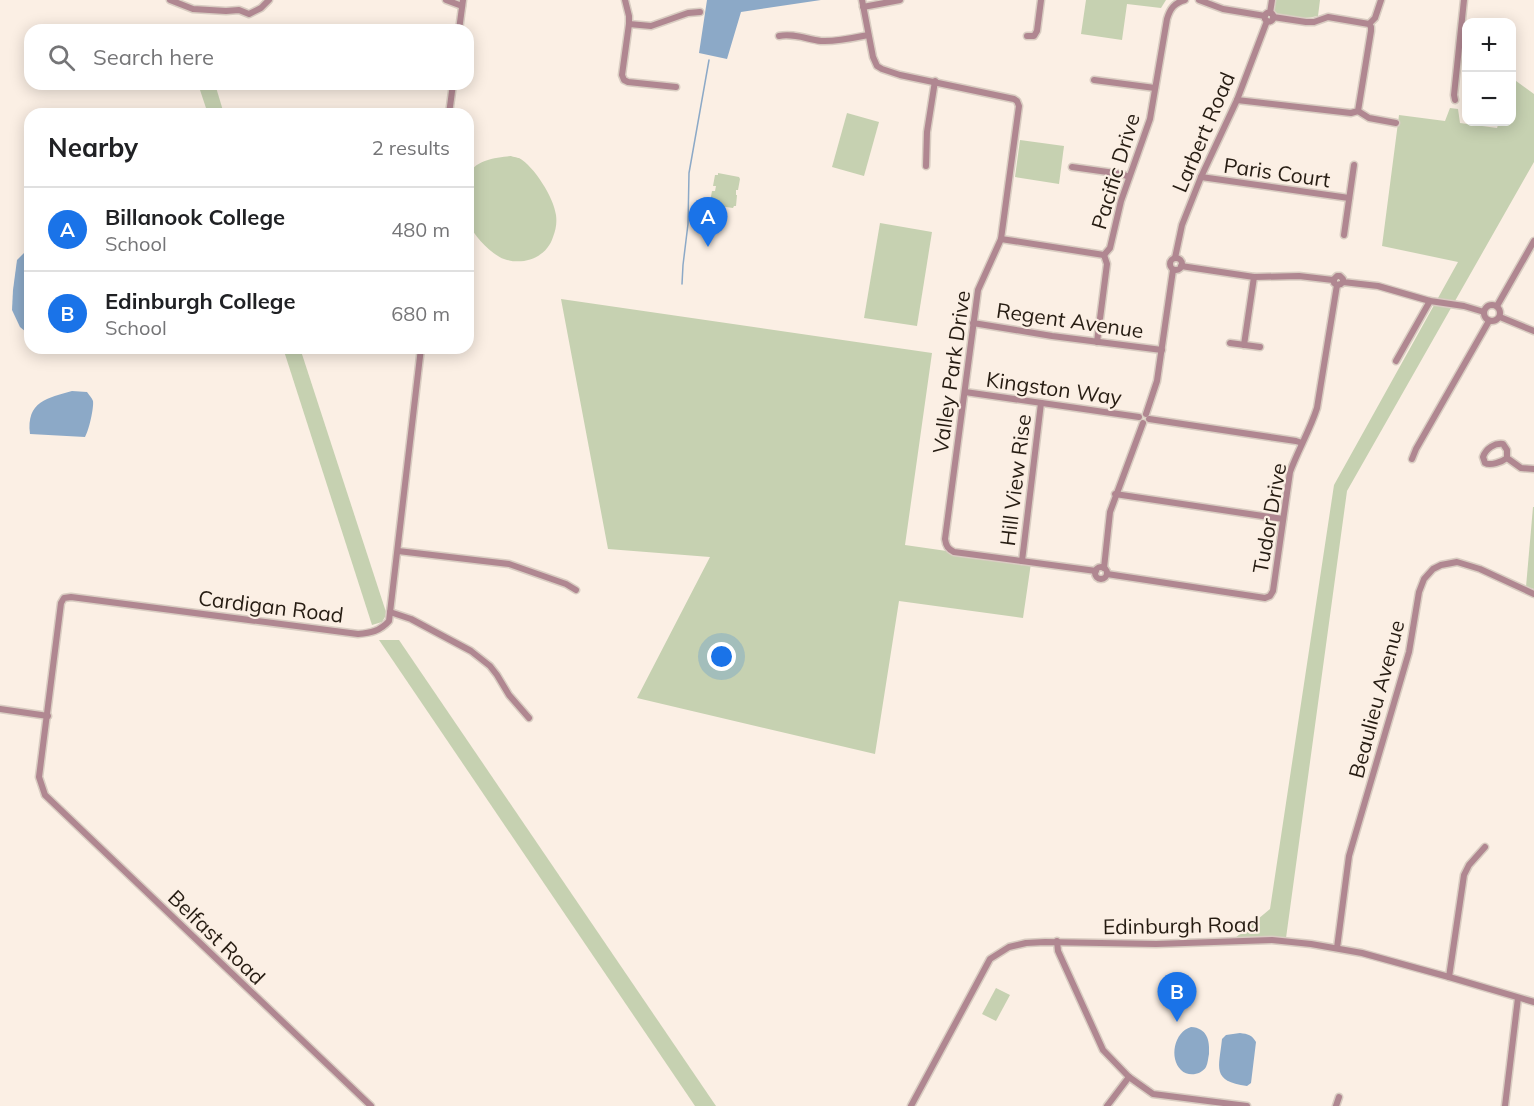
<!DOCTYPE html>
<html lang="en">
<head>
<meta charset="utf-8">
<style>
	body { margin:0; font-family:Mulish,sans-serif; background:#f2f2f2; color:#202124 }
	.controls { position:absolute; right:18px; top:18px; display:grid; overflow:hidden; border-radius:12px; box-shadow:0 3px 15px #0003 }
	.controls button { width:54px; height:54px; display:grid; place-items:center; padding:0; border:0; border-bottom:2px solid #e0e0e0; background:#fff; color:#202124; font:30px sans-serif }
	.you { position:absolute; left:722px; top:657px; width:21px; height:21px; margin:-15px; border:4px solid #fff; border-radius:50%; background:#1a73e8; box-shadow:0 0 0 9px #1a73e833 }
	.badge { display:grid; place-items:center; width:39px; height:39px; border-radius:50%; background:#1a73e8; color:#fff; font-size:20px; font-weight:700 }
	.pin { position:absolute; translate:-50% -50px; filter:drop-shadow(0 2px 3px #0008) }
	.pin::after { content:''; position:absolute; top:32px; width:21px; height:18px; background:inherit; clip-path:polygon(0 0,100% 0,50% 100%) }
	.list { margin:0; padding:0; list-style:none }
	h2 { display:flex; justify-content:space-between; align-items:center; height:78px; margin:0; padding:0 24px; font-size:26px }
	h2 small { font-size:20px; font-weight:400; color:#757577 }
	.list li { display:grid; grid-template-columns:39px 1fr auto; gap:18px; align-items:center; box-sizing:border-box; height:84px; padding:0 24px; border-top:2px solid #e0e0e0 }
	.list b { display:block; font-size:22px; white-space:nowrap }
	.list p { margin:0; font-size:20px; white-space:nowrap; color:#757577 }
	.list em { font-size:20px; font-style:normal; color:#757577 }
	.icon { flex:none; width:33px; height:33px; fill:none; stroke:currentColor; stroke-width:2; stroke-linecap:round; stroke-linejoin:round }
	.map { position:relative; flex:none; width:1534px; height:1106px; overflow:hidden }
	.search { position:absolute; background:#fff; box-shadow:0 3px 15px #0003; left:24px; top:24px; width:450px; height:66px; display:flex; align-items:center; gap:15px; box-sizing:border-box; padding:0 21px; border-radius:18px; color:#757577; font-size:22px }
	.panel { position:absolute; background:#fff; box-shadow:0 3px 15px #0003; left:24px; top:108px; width:450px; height:246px; border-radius:18px }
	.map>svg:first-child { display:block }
	.green { fill:#c6d1b1 }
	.water { fill:#8ca9c7 }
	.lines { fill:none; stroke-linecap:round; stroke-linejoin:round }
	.stream { stroke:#8ca9c7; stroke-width:1.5 }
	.minor-casing { stroke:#d9cdc2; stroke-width:9 }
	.minor { stroke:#b08791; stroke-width:6 }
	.labels { text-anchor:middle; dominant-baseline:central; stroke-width:4.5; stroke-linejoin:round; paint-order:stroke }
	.street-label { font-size:21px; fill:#261c12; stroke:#fbefe4 }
</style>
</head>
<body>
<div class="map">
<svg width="1534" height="1106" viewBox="0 0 1534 1106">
	<rect width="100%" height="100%" fill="#fbefe4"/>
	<g class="green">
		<path d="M 1086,0 L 1166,0 L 1161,8 L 1127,4 L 1122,40 L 1081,34 Z"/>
		<path d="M 1274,0 L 1320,0 L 1318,16 C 1306,19 1282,20 1273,10 Z"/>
		<path d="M 1512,78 L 1534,94 L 1534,162 L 1347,491 L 1286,938 L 1234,939 L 1270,909 L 1334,485 L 1458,262 L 1382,246 L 1399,115 L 1445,121 L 1450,108 L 1458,109 L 1460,123 L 1497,128 L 1499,122 L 1512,122 Z"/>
		<path d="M 198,84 L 215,84 L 224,114 L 208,114 Z"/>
		<path d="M 847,113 L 879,122 L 864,176 L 832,167 Z"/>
		<path d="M 1020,140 L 1064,146 L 1059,184 L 1015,177 Z"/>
		<path d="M 510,156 C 511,156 518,158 519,158 C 534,166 554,198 556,215 C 557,223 556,229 553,237 C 547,257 524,266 504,259 C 492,255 474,236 469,224 C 466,216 468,205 468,196 C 468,191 467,184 468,178 C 472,160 495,158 510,156 Z"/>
		<path d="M 718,173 L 739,177 L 740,179 L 738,190 L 736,190 L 736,195 L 737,195 L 736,206 L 734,206 L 733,208 L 712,205 L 713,202 L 710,202 L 712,191 L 715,191 L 716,186 L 713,186 L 715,175 L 718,175 Z"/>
		<path d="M 880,223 L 932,232 L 917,326 L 864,318 Z"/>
		<path d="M 561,299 L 932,353 L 905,545 L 1031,563 L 1023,618 L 899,601 L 875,754 L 637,698 L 710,557 L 608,549 Z"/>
		<path d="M 283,348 L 300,348 L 386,612 L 385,617 L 382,622 L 372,625 Z"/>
		<path d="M 1533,507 L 1534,507 L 1534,589 L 1526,587 Z"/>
		<path d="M 379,640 L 399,640 L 716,1106 L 695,1106 Z"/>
		<path d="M 996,988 L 1010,995 L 996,1021 L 982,1014 Z"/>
	</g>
	<g class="water">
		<path d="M 707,0 L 821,0 L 741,12 L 727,59 L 699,53 Z"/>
		<path d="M 25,252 L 30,252 L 30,332 L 26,332 L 20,327 L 12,310 L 13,290 L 17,260 Z"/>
		<path d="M 72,391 L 87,392 C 89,395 92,398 93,401 C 94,408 89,430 85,437 L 30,434 C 26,401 48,398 72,391 Z"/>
		<path d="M 1191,1027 C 1207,1028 1210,1040 1209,1054 C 1208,1058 1208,1063 1206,1067 C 1201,1075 1188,1077 1181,1070 C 1169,1058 1174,1032 1191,1027 Z"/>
		<path d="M 1240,1033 C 1248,1034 1252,1035 1256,1042 L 1251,1083 L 1247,1086 C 1211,1081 1219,1068 1222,1039 L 1226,1035 Z"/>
	</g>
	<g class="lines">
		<path class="stream" d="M 682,284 L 683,265 L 688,224 L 689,173 L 709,60"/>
		<g class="minor-casing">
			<g id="minor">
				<path d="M 170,0 L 193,9 L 226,11 L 239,10 L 249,14 L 261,8 L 269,0"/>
				<path d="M 446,0 L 462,6"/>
				<path d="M 625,0 L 629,16 L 629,24 L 622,75 L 624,80 L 628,82 L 676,87"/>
				<path d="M 862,0 L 873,57 L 877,66 L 882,69 L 900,75 L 1014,99 L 1017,101 L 1019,106 L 1001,239 L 978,290 L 945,539 C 946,546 948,549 954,552 L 1096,571"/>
				<path d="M 1199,0 L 1223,9 L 1265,16"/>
				<path d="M 863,7 L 900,0"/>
				<circle cx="1269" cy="17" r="4.5"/>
				<path d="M 1270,13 L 1272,0"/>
				<path d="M 629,24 L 651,26 L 688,13 L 700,12"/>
				<path d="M 1369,24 L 1375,18 L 1381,0"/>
				<path d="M 459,30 L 463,0"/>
				<path d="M 779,36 C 793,33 806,39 821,41 C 836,42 853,38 868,35"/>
				<path d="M 1027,36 L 1034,36 L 1037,31 L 1041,0"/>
				<path d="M 1094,80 L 1155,88"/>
				<path d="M 1237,100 L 1351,113 L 1358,111 L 1371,31 L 1371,27 L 1369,24 L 1328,17 L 1314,22 L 1306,22 L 1273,17"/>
				<path d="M 1455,100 L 1454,95 L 1464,0"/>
				<path d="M 1358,111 L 1369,118 L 1396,123"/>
				<path d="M 449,114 L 453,84"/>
				<path d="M 926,166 L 927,132 L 935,81"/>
				<path d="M 1072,167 L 1122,174 L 1129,177"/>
				<path d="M 1201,177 L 1349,198"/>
				<path d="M 1344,235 L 1354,165"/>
				<path d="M 1001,239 L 1104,255 L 1110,248 L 1121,201 L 1150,119 L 1167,19 C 1170,9 1174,3 1185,0"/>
				<path d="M 1175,258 L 1182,225 L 1201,177 L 1237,100 L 1267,21"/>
				<circle cx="1176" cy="264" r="6"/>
				<path d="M 1181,266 L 1254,277 L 1299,276 L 1333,280"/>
				<path d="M 1343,282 L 1343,279 L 1340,276 L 1337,276 L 1334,279 L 1334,283 L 1337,285 L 1341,284 L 1343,282 L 1378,286 L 1430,301 L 1464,306 L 1484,312"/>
				<circle cx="1492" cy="313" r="8"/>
				<path d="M 1497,306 L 1534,241"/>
				<path d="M 1500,317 L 1534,331"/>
				<path d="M 973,323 L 1052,336 L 1162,350"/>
				<path d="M 1097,342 L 1107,264 L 1104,255"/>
				<path d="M 1230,343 L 1260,347"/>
				<path d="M 1244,345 L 1254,277"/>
				<path d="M 1396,361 L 1430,301"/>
				<path d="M 965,392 L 1139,417"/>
				<path d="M 1146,414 L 1157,381 L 1173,270"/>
				<path d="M 1149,419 L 1296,441 L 1302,443"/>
				<path d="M 1507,458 C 1502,462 1490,466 1485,463 L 1483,457 C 1486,448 1495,443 1503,444 L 1507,450 L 1507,458 L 1521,468 L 1534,469"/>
				<path d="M 1412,459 L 1416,449 L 1489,321"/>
				<path d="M 1115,494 L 1283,519"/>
				<path d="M 398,551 L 509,564 L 566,584 L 576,590"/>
				<path d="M 1022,561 L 1041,403"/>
				<circle cx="1101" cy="573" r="6"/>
				<path d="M 1104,568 L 1110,512 L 1143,423"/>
				<path d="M 1107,574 L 1265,598 L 1270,596 L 1273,591 L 1290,472 C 1298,450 1310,430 1317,408 L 1337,285"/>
				<path d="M 390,612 L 411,619 L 471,651 L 490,666 L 497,675 L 509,695 L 529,718"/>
				<path d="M 0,709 L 48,716"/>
				<path d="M 1057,941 L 1058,951 L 1103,1050 L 1129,1077 L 1153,1094 L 1247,1106"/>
				<path d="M 1337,948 L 1349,856 L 1409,652 L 1419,592 L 1424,579 L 1433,569 L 1441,565 L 1457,562 L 1480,569 L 1534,594"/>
				<path d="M 1449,977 L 1464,875 L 1469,865 L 1485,847"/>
				<path d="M 371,1106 L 45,795 L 39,777 L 61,603 L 64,598 L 71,597 L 358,634 C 371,633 380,631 389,621 L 421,348"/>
				<path d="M 911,1106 L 990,959 L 1009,947 L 1026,943 L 1045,942 L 1156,944 L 1272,940 L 1311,944 L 1362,953 L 1449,977 L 1534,1002"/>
				<path d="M 1107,1106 L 1129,1077"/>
				<path d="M 1336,1106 L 1339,1097"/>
				<path d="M 1505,1106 L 1518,998"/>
			</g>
		</g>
		<use href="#minor" class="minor"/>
	</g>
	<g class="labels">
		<g class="street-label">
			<text transform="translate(1203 132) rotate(-67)">Larbert Road</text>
			<text transform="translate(1115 171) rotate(-73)">Pacific Drive</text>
			<text transform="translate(1277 172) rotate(8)">Paris Court</text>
			<text transform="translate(1070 320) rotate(8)">Regent Avenue</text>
			<text transform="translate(951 372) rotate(-82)">Valley Park Drive</text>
			<text transform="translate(1054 388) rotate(8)">Kingston Way</text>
			<text transform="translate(1015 480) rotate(-83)">Hill View Rise</text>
			<text transform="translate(1269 518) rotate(-80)">Tudor Drive</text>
			<text transform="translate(271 606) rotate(7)">Cardigan Road</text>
			<text transform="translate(1376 699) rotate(-75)">Beaulieu Avenue</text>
			<text transform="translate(1181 925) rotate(-1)">Edinburgh Road</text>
			<text transform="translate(217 937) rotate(44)">Belfast Road</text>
		</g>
	</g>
</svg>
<div class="controls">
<button>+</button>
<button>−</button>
</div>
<div class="you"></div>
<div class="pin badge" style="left:708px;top:247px">A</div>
<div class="pin badge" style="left:1177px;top:1022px">B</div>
<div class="search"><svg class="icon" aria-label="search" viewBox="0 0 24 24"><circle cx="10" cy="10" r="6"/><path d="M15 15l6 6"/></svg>Search here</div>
<section class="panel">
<h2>Nearby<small>2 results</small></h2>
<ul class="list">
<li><span class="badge">A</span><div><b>Billanook College</b><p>School</p></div><em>480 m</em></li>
<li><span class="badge">B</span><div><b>Edinburgh College</b><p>School</p></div><em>680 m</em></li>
</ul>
</section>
</div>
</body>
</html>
